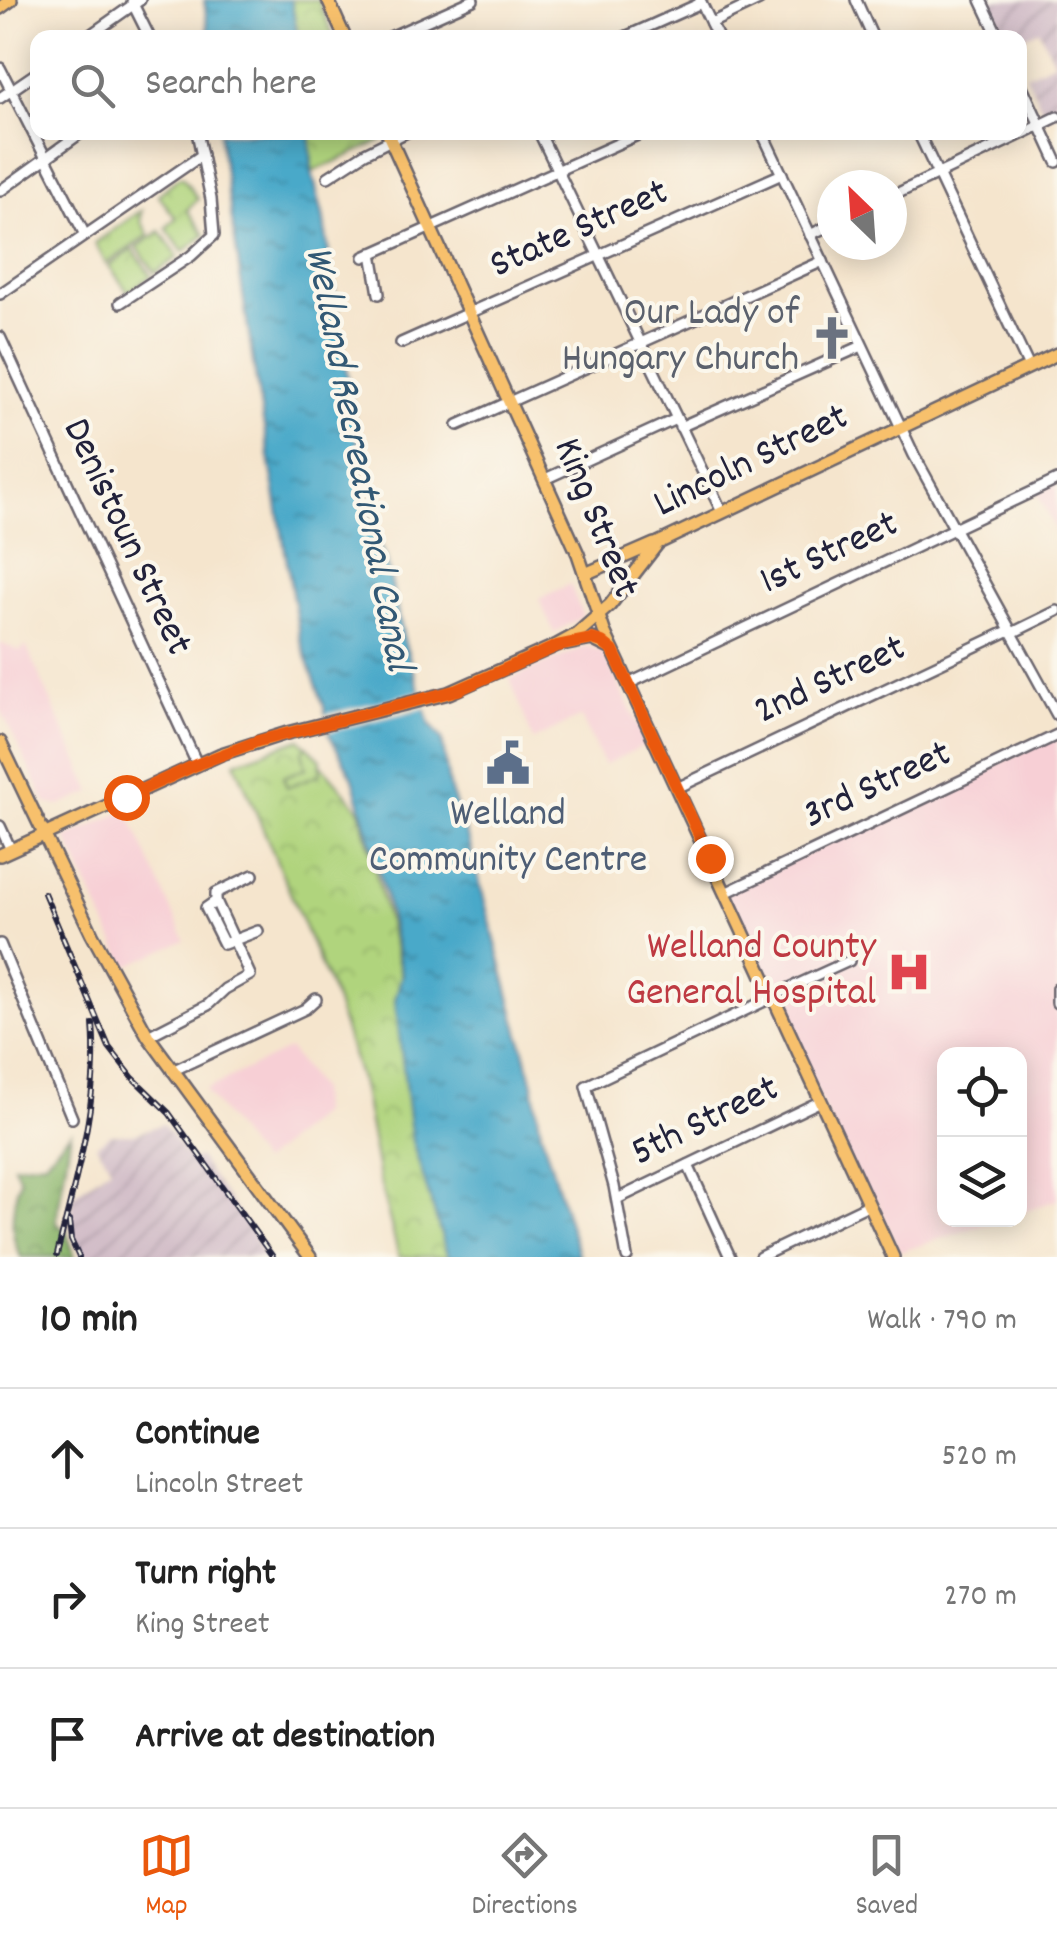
<!DOCTYPE html>
<html lang="en">
<head>
<meta charset="utf-8">
<style>
	body { margin:0; font-family:Dekko,sans-serif; background:#f6f6f6; color:#222 }
	.controls { position:absolute; right:30px; bottom:30px; display:grid; overflow:hidden; border-radius:20px; box-shadow:0 5px 25px #0003 }
	.controls button { width:90px; height:90px; display:grid; place-items:center; padding:0; border:0; border-bottom:2px solid #e0e0e0; background:#fff; color:#222; font:50px sans-serif }
	.compass { position:absolute; left:817px; top:170px; width:90px; height:90px; border-radius:50%; background:#fff; box-shadow:0 5px 25px #0003; rotate:335deg }
	.stop { position:absolute; width:30px; height:30px; margin:-22px; border:8px solid #ea580c; border-radius:50%; background:#fff }
	.stop.end { background:#ea580c; border-color:#fff; box-shadow:0 2px 10px #0008 }
	.list { margin:0; padding:0; list-style:none }
	h2 { display:flex; justify-content:space-between; align-items:center; height:130px; margin:0; padding:0 40px; font-size:42px }
	h2 small { font-size:32px; font-weight:400; color:#767676 }
	.list li { display:grid; grid-template-columns:65px 1fr auto; gap:30px; align-items:center; box-sizing:border-box; height:140px; padding:0 40px; border-top:2px solid #e0e0e0 }
	.list b { display:block; font-size:38px; white-space:nowrap }
	.list p { margin:0; font-size:32px; white-space:nowrap; color:#767676 }
	.list em { font-size:32px; font-style:normal; color:#767676 }
	.icon { flex:none; width:55px; height:55px; fill:none; stroke:currentColor; stroke-width:2; stroke-linecap:round; stroke-linejoin:round }
	.map { position:relative; flex:none; width:1057px; height:1257px; overflow:hidden }
	.search { position:absolute; background:#fff; box-shadow:0 5px 25px #0003; left:30px; right:30px; top:30px; height:110px; display:flex; align-items:center; gap:25px; box-sizing:border-box; padding:0 35px; border-radius:20px; color:#767676; font-size:38px }
	.sheet { height:550px; background:#fff }
	nav { display:flex; justify-content:space-around; align-items:center; box-sizing:border-box; height:140px; border-top:2px solid #e0e0e0; background:#fff; font-size:28px; color:#767676 }
	nav a { display:grid; justify-items:center; gap:5px }
	nav .on { color:#ea580c }
	.map>svg:first-child { display:block }
	.built { fill:#f7cfd5 }
	.industrial { fill:url(#industrial-furrows) }
	.grass { fill:url(#grass-tufts); stroke:#697b5c; stroke-width:2.5 }
	.forest { fill:url(#forest-crowns); stroke:#576c54; stroke-width:2.5 }
	.park { fill:url(#park-crowns); stroke:#697b5c; stroke-width:2.5 }
	.pitch { fill:#b0d47d; stroke:#697b5c; stroke-width:2.5 }
	.water { fill:url(#water-ripples); stroke:#366682; stroke-width:2.5 }
	.pier { fill:#f5e5cd }
	.lines { fill:none; stroke-linecap:round; stroke-linejoin:round }
	.minor-casing { stroke:#6c666e; stroke-width:14 }
	.major-casing { stroke:#6c666e; stroke-width:16 }
	.minor { stroke:#fff; stroke-width:9 }
	.major { stroke:#f7c06c; stroke-width:11 }
	.rail-casing { stroke:#22223b; stroke-width:6 }
	.rail { stroke:#fbf7ec; stroke-width:2.5; stroke-dasharray:8; stroke-linecap:butt }
	.route { stroke:#ea580c; stroke-width:12 }
	.labels { text-anchor:middle; dominant-baseline:central; stroke-width:8; stroke-linejoin:round; paint-order:stroke }
	.street-label { font-size:40px; fill:#22223b; stroke:#fbf7ec }
	.worship-label { font-size:40px; fill:#5b616d; stroke:#fbf7ec; text-anchor:end }
	.service-label { font-size:40px; fill:#4e5e75; stroke:#fbf7ec }
	.health-label { font-size:40px; fill:#be3a42; stroke:#fbf7ec; text-anchor:end }
	.water-label { font-size:42px; font-style:italic; fill:#325874; stroke:#fbf7ec }
</style>
</head>
<body>
<div class="map">
<svg width="1057" height="1257" viewBox="0 0 1057 1257">
	<defs>
		<pattern id="industrial-furrows" width="10" height="10" patternUnits="userSpaceOnUse" patternTransform="scale(2.5)"><rect width="10" height="10" fill="#d2bdc8"/><path d="M-1 1l2-2M0 10L10 0M9 11l2-2" fill="none" stroke="#b4a2ad"/></pattern>
		<pattern id="grass-tufts" width="24" height="20" patternUnits="userSpaceOnUse" patternTransform="scale(2.5)"><rect width="24" height="20" fill="#b0d47d"/><path d="M3 7l-1-3M5 7V3M7 7l1-3M15 17l-1-3M17 17v-4M19 17l1-3" fill="none" stroke="#97b66d"/></pattern>
		<pattern id="forest-crowns" width="20" height="18" patternUnits="userSpaceOnUse" patternTransform="scale(2.5)"><rect width="20" height="18" fill="#8cb66c"/><path d="M2 6a3 3 0 1 1 6 0M12 15a3 3 0 1 1 6 0" fill="none" stroke="#72945a"/></pattern>
		<pattern id="park-crowns" width="20" height="18" patternUnits="userSpaceOnUse" patternTransform="scale(2.5)"><rect width="20" height="18" fill="#b0d47d"/><path d="M2 6a3 3 0 1 1 6 0M12 15a3 3 0 1 1 6 0" fill="none" stroke="#97b66d"/></pattern>
		<pattern id="water-ripples" width="26" height="14" patternUnits="userSpaceOnUse" patternTransform="scale(2.5)"><rect width="26" height="14" fill="#4aa9c9"/><path d="M2 4q2-2 4 0t4 0M15 11q2-2 4 0t4 0" fill="none" stroke="#3d89a4"/></pattern>
	</defs>
	<rect width="100%" height="100%" fill="#fbf7ec"/>
	<filter id="ink" filterUnits="userSpaceOnUse"><feTurbulence type="fractalNoise" baseFrequency=".01" numOctaves="2"/><feDisplacementMap in="SourceGraphic" scale="20" xChannelSelector="R" yChannelSelector="G"/><feConvolveMatrix kernelMatrix="1 2 1 2 8 2 1 2 1" color-interpolation-filters="sRGB"/></filter>
	<filter id="wash" filterUnits="userSpaceOnUse"><feTurbulence type="fractalNoise" baseFrequency=".0048" numOctaves="4" result="noise"/><feDisplacementMap in="SourceGraphic" scale="40" xChannelSelector="R" yChannelSelector="G"/><feGaussianBlur stdDeviation="2.25" result="paint"/><feColorMatrix in="noise" values="0 0 0 0 0 0 0 0 0 0 0 0 0 0 0 0 0 1.4 0 .05"/><feComposite in="paint" operator="in"/></filter>
	<g filter="url(#wash)">
		<rect width="100%" height="100%" fill="#f5e5cd"/>
		<g class="built">
			<path d="M 1057,473 L 1057,534 L 1033,484 Z"/>
			<path d="M 570,584 L 583,616 L 554,633 L 539,599 Z"/>
			<path d="M 0,643 L 20,651 L 26,646 L 92,792 L 60,806 L 46,803 L 0,708 Z"/>
			<path d="M 587,646 L 603,652 L 647,744 L 604,765 L 581,717 L 533,740 L 510,679 Z"/>
			<path d="M 1057,735 L 1057,1200 L 1020,1213 L 1020,1054 L 944,1054 L 944,1220 L 998,1220 L 900,1252 L 876,1200 L 860,1186 L 725,893 Z"/>
			<path d="M 127,810 L 185,940 L 126,967 L 66,838 Z"/>
			<path d="M 289,1049 L 319,1089 L 320,1114 L 261,1163 L 205,1090 Z"/>
		</g>
		<g class="industrial">
			<path d="M 987,0 L 1057,0 L 1057,112 L 1046,117 L 1026,75 L 1054,62 L 1039,30 L 1020,39 L 1005,37 Z"/>
			<path d="M 163,1124 L 191,1161 L 198,1157 L 253,1234 L 263,1257 L 82,1257 L 71,1228 L 73,1195 L 111,1167 L 96,1145 L 111,1134 L 134,1134 Z"/>
		</g>
		<path class="grass" d="M 142,210 L 141,221 L 149,235 L 106,264 L 95,243 Z"/>
		<path class="forest" d="M 71,1132 L 56,1223 L 66,1231 L 75,1257 L 21,1257 C 8,1234 12,1205 20,1179 L 14,1165 L 45,1161 Z"/>
		<g class="park">
			<path d="M 291,0 L 318,0 L 334,37 L 298,37 Z"/>
			<path d="M 310,133 L 377,133 L 381,141 L 312,172 Z"/>
			<path d="M 179,177 L 183,178 L 198,199 L 187,210 L 205,235 L 183,252 L 166,228 L 176,218 L 158,195 Z"/>
			<path d="M 160,231 L 178,257 L 155,273 L 137,247 Z"/>
			<path d="M 133,249 L 151,276 L 128,292 L 109,266 Z"/>
			<path d="M 300,739 L 360,810 L 472,1257 L 399,1257 L 379,1178 L 363,1089 L 334,997 L 235,762 Z"/>
		</g>
		<path class="pitch" d="M 307,746 L 321,759 L 320,774 L 287,787 L 283,777 L 306,768 L 302,752 Z"/>
		<g class="water">
			<path d="M 204,0 L 291,0 L 298,37 L 209,37 Z"/>
			<path d="M 219,133 L 310,133 L 312,172 L 323,215 L 370,525 L 386,559 L 405,644 L 430,724 L 442,739 L 449,786 L 469,842 L 533,1084 L 541,1132 L 579,1257 L 448,1257 L 412,1141 L 395,1000 L 402,974 L 385,894 L 353,778 L 329,734 L 324,706 L 300,639 L 253,362 Z"/>
		</g>
		<path class="pier" d="M 425,690 L 430,707 L 323,733 L 321,716 Z"/>
	</g>
	<g filter="url(#ink)">
		<g class="lines">
			<g class="minor-casing">
				<g id="minor">
					<path d="M 700,0 L 718,38"/>
					<path d="M 856,0 L 873,38"/>
					<path d="M 981,0 L 999,38"/>
					<path d="M 132,2 L 150,38"/>
					<path d="M 711,23 L 759,0"/>
					<path d="M 86,38 L 140,0"/>
					<path d="M 388,38 L 473,0"/>
					<path d="M 623,38 L 701,3"/>
					<path d="M 0,68 L 85,235"/>
					<path d="M 1020,82 L 1057,162"/>
					<path d="M 0,98 L 38,72"/>
					<path d="M 539,132 L 722,512"/>
					<path d="M 762,132 L 914,455 L 1057,715"/>
					<path d="M 918,132 L 1029,367"/>
					<path d="M 328,177 L 365,153 L 407,132"/>
					<path d="M 0,191 L 82,132"/>
					<path d="M 892,196 L 1057,117"/>
					<path d="M 810,235 L 832,224"/>
					<path d="M 372,253 L 379,294"/>
					<path d="M 364,257 L 644,132"/>
					<path d="M 0,294 L 202,155"/>
					<path d="M 120,303 L 191,256 L 214,235 L 211,199 L 197,132"/>
					<path d="M 0,337 L 197,764"/>
					<path d="M 401,343 L 782,174"/>
					<path d="M 458,425 L 823,261"/>
					<path d="M 680,427 L 862,346"/>
					<path d="M 545,479 L 676,419"/>
					<path d="M 1012,633 L 1057,611"/>
					<path d="M 628,684 L 1057,480"/>
					<path d="M 677,788 L 1010,630"/>
					<path d="M 0,826 L 11,850"/>
					<path d="M 253,875 L 216,893 L 216,901 L 206,908 L 224,944 L 258,931"/>
					<path d="M 725,893 L 1057,735"/>
					<path d="M 0,944 L 72,1118"/>
					<path d="M 1057,988 L 1057,1003"/>
					<path d="M 772,996 L 849,961"/>
					<path d="M 148,1036 L 208,1005 L 225,989 L 250,975 L 216,901"/>
					<path d="M 172,1071 L 305,1009 L 316,999"/>
					<path d="M 688,1165 L 730,1257"/>
					<path d="M 617,1199 L 821,1101"/>
					<path d="M 627,1257 L 614,1186 L 586,1086 L 773,997"/>
					<path d="M 760,1257 L 868,1205"/>
				</g>
			</g>
			<g class="major-casing">
				<g id="major">
					<path d="M 328,0 L 345,38"/>
					<path d="M 0,8 L 11,0"/>
					<path d="M 387,132 L 578,554 L 604,631 L 893,1257"/>
					<path d="M 585,574 L 654,544"/>
					<path d="M 567,644 L 592,639 L 610,648"/>
					<path d="M 0,742 L 92,934 L 148,1036 L 310,1257"/>
					<path d="M 0,855 L 221,754 L 287,733 L 449,693 L 557,645 L 577,634 L 610,605 L 658,543 L 1057,354"/>
				</g>
			</g>
			<use href="#minor" class="minor"/>
			<use href="#major" class="major"/>
			<g class="rail-casing">
				<g id="rail">
					<path d="M 44,893 L 109,1047 L 133,1078 L 169,1113 L 273,1257"/>
					<path d="M 69,1221 L 71,1240 L 79,1257"/>
					<path d="M 57,1255 C 75,1180 100,1101 93,1024"/>
				</g>
			</g>
			<use href="#rail" class="rail"/>
		</g>
	</g>
	<g class="lines" filter="url(#ink)">
		<path class="route" d="M 126,797 L 198,764 L 258,741 L 458,690 L 557,646 L 592,639 L 602,642 L 613,651 L 710,858"/>
	</g>
	<defs>
		<g id="church-bare" transform="scale(3.45)"><path d="M-1.2-6h2.4v3.5h3.3v2.4h-3.3V6h-2.4V-.1h-3.3v-2.4h3.3Z" fill="#6b7280" stroke="#fbf7ec" stroke-width="2.5" paint-order="stroke"/></g>
		<g id="civic-bare" transform="scale(3.45)"><path d="M-.6-6.5H3V-4.5H.6V-3L4-1V1h2V6H-6V1h2V-1L-.6-3ZM-1.2 2.5V6h2.4V2.5Z" fill="#5c6f8a" stroke="#fbf7ec" stroke-width="2.5" paint-order="stroke"/></g>
		<g id="hospital-bare" transform="scale(3.45)"><path d="M-5-5h3v3.5h4V-5h3V5h-3V1.5h-4V5h-3Z" fill="#e0444e" stroke="#fbf7ec" stroke-width="2.5" paint-order="stroke"/></g>
	</defs>
	<g fill-rule="evenodd">
		<use href="#church-bare" x="832" y="338"/>
		<use href="#civic-bare" x="508" y="763"/>
		<use href="#hospital-bare" x="909" y="972"/>
	</g>
	<g class="labels">
		<g class="street-label">
			<text transform="translate(580 231) rotate(-24)">State Street</text>
			<text transform="translate(752 463) rotate(-26)">Lincoln Street</text>
			<text transform="translate(594 519) rotate(68)">King Street</text>
			<text transform="translate(125 538) rotate(65)">Denistoun Street</text>
			<text transform="translate(830 555) rotate(-25)">1st Street</text>
			<text transform="translate(831 682) rotate(-25)">2nd Street</text>
			<text transform="translate(878 787) rotate(-25)">3rd Street</text>
			<text transform="translate(706 1123) rotate(-26)">5th Street</text>
		</g>
		<g class="worship-label">
			<text x="799" y="315">Our Lady of<tspan x="799" dy="46">Hungary Church</tspan></text>
		</g>
		<g class="service-label">
			<text x="508" y="816">Welland<tspan x="508" dy="46">Community Centre</tspan></text>
		</g>
		<g class="health-label">
			<text x="876" y="949">Welland County<tspan x="876" dy="46">General Hospital</tspan></text>
		</g>
		<g class="water-label">
			<text transform="translate(356 459) rotate(79)">Welland Recreational Canal</text>
		</g>
	</g>
</svg>
<div class="controls">
<button><svg class="icon" aria-label="locate" viewBox="0 0 24 24"><circle cx="12" cy="12" r="6"/><path d="M12 2v4M12 18v4M2 12h4M18 12h4"/></svg></button>
<button><svg class="icon" aria-label="layers" viewBox="0 0 24 24"><path d="M12 4l9 5-9 5-9-5zM3 14l9 5 9-5"/></svg></button>
</div>
<svg class="compass" viewBox="-18 -18 36 36"><path d="M0-13l5 13h-10z" fill="#e53935"/><path d="M0 13l5-13h-10z" fill="#767676"/></svg>
<div class="stop" style="left:126px;top:797px"></div>
<div class="stop end" style="left:710px;top:858px"></div>
<div class="search"><svg class="icon" aria-label="search" viewBox="0 0 24 24"><circle cx="10" cy="10" r="6"/><path d="M15 15l6 6"/></svg>Search here</div>
</div>
<section class="sheet">
<h2>10 min<small>Walk · 790 m</small></h2>
<ul class="list">
<li><svg class="icon" aria-label="ahead" viewBox="0 0 24 24"><path d="M12 20V5M6 11l6-6 6 6"/></svg><div><b>Continue</b><p>Lincoln Street</p></div><em>520 m</em></li>
<li><svg class="icon" aria-label="right" viewBox="0 0 24 24"><path d="M7 20v-9h11M14 6l5 5-5 5"/></svg><div><b>Turn right</b><p>King Street</p></div><em>270 m</em></li>
<li><svg class="icon" aria-label="arrive" viewBox="0 0 24 24"><path d="M6 21V4h12l-3 4 3 4H6"/></svg><div><b>Arrive at destination</b></div></li>
</ul>
</section>
<nav>
<a class="on"><svg class="icon" aria-label="map" viewBox="0 0 24 24"><path d="M3 6l6-2 6 2 6-2v14l-6 2-6-2-6 2zM9 4v14M15 6v14"/></svg>Map</a>
<a><svg class="icon" aria-label="directions" viewBox="0 0 24 24"><path d="M12 3l9 9-9 9-9-9zM9 14v-3h6M13 9l2 2-2 2"/></svg>Directions</a>
<a><svg class="icon" aria-label="saved" viewBox="0 0 24 24"><path d="M7 4h10v16l-5-4-5 4z"/></svg>Saved</a>
</nav>
</body>
</html>
